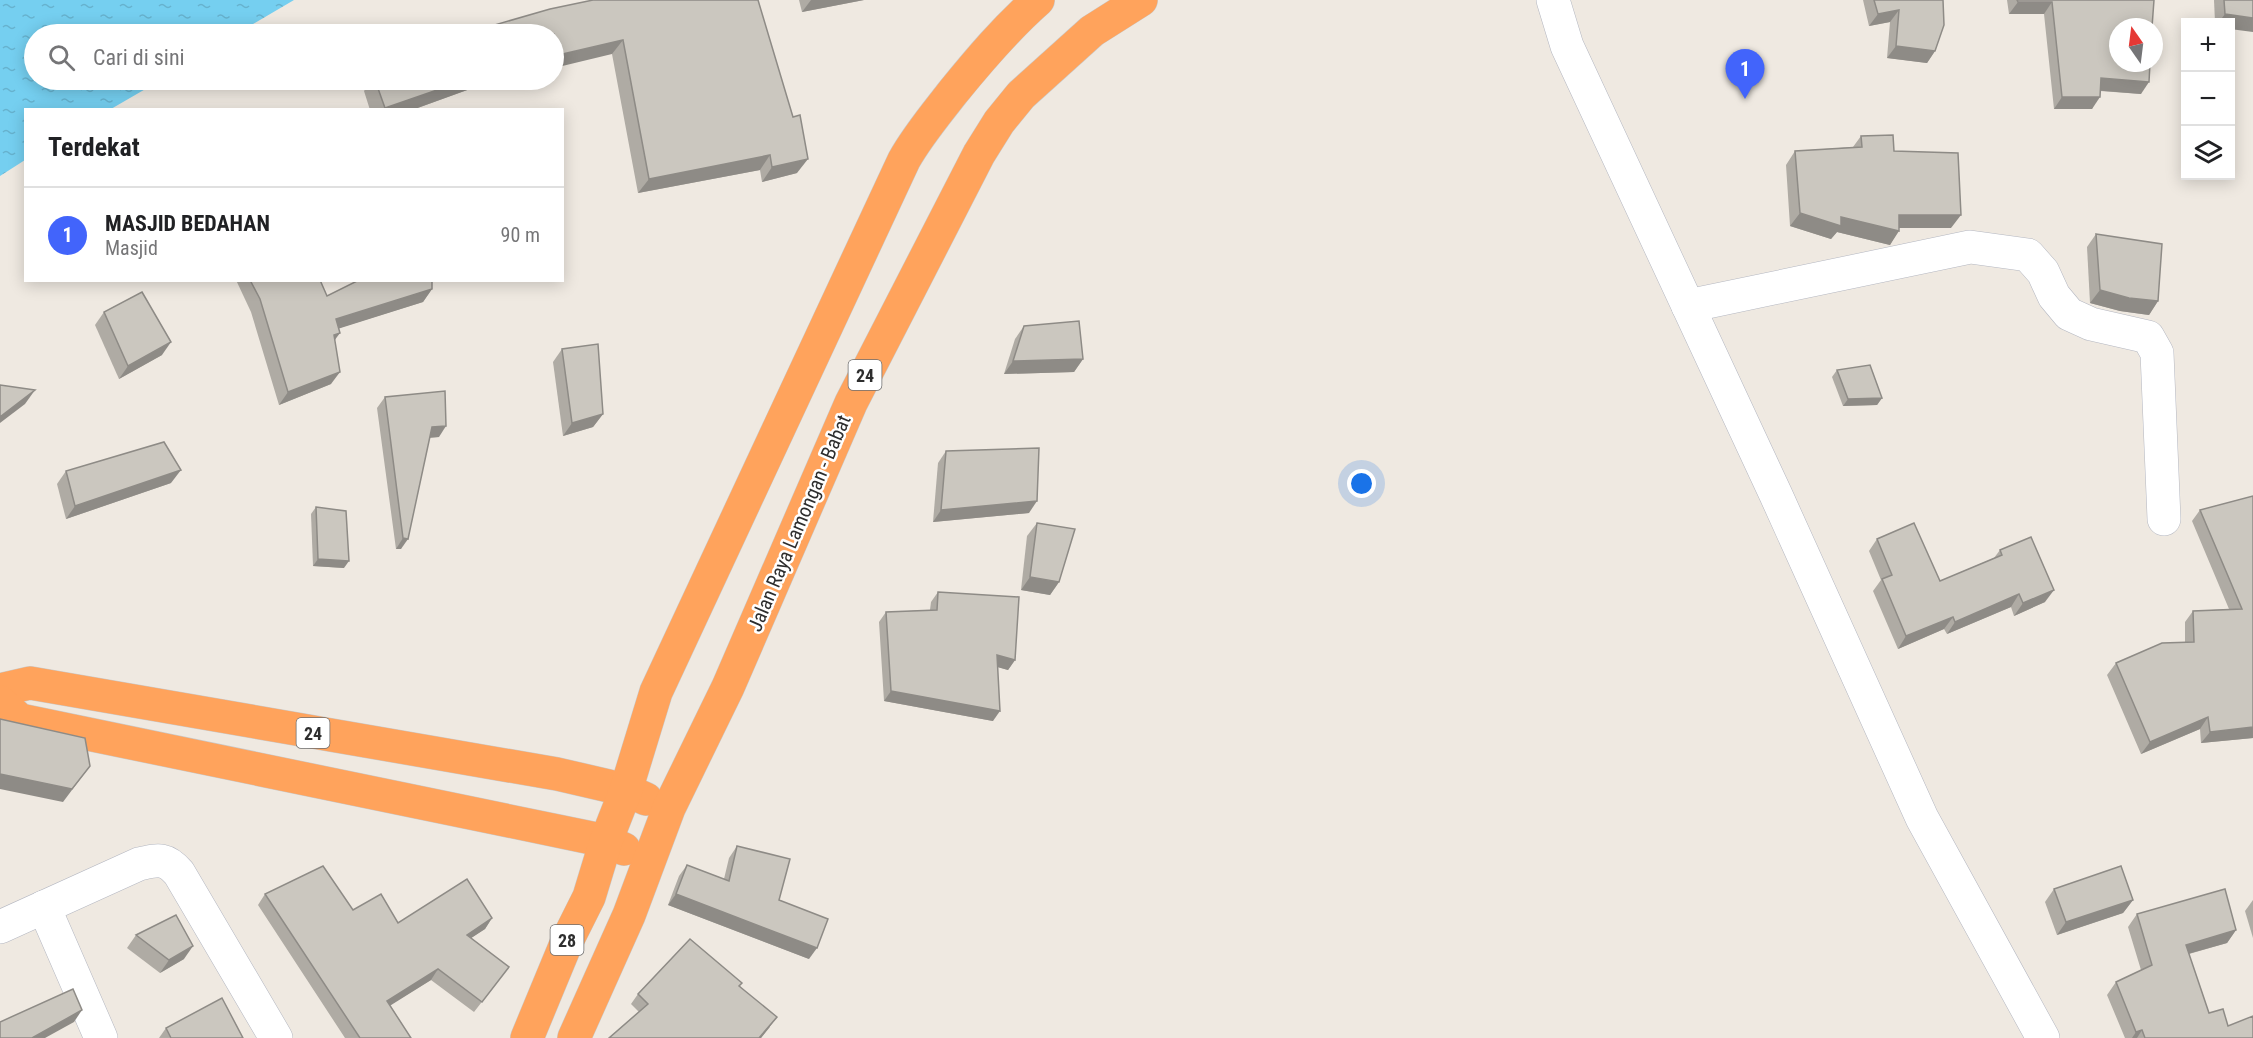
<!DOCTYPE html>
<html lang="id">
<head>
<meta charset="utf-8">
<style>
	body { margin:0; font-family:"Roboto Condensed",sans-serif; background:#f6f6f6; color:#202124 }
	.controls { position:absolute; right:18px; top:18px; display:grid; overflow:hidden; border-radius:0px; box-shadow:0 3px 15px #0003 }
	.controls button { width:54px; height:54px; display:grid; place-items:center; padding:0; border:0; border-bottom:2px solid #e0e0e0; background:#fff; color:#202124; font:30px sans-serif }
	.compass { position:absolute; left:2109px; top:18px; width:54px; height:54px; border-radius:50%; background:#fff; box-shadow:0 3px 15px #0003; rotate:346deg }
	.you { position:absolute; left:1362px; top:484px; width:21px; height:21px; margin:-15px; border:4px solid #fff; border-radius:50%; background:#1a73e8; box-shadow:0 0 0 9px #1a73e833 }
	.badge { display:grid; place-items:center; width:39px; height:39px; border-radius:50%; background:#4264fb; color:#fff; font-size:20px; font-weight:700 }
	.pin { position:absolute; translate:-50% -50px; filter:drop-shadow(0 2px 3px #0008) }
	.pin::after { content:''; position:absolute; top:32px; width:21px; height:18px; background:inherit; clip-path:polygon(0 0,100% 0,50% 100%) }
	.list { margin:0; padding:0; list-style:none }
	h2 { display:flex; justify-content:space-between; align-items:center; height:78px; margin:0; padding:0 24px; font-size:26px }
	h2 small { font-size:20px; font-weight:400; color:#757577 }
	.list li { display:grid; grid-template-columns:39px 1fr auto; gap:18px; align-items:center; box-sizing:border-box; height:96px; padding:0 24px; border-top:2px solid #e0e0e0 }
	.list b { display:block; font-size:22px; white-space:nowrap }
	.list p { margin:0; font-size:20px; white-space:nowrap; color:#757577 }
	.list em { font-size:20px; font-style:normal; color:#757577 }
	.icon { flex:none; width:33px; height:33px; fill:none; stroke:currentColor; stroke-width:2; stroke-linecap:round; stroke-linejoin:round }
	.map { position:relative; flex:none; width:2253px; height:1038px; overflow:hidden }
	.search { position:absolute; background:#fff; box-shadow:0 3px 15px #0003; left:24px; top:24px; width:540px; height:66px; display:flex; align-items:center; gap:15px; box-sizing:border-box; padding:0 21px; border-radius:33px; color:#757577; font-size:22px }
	.panel { position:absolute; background:#fff; box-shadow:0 3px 15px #0003; left:24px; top:108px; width:540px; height:174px; border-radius:0px }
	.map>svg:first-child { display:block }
	.water { fill:url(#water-ripples) }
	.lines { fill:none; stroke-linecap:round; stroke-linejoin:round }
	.street-casing { stroke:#b4b7c1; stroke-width:34 }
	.highway-casing { stroke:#c9c9c9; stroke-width:34 }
	.street { stroke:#fff; stroke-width:33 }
	.highway { stroke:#ffa35c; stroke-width:33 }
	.wall { fill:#afaba4 }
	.shaded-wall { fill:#8e8b86 }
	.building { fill:#cbc7bf; stroke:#8e8b86; stroke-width:1.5 }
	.labels { text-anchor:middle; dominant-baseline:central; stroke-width:5; stroke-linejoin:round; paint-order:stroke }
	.shield { fill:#fff; stroke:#6d6d6d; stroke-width:1.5 }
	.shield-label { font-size:18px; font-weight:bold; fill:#2e2e2e }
	.street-label { font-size:20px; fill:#2e2e2e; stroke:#fff }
</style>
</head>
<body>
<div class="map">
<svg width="2253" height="1038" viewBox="0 0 2253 1038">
	<defs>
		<pattern id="water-ripples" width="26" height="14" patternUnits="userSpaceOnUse" patternTransform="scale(1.5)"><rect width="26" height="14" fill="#75cff0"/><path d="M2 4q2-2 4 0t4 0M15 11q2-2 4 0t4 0" fill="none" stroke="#66b2ce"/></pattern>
	</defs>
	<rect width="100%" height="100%" fill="#efe9e1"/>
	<path class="water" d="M 0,0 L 294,0 L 236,34 L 34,34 L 34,80 L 161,80 L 111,109 L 26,110 L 25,160 L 0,176 Z"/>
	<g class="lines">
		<g class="street-casing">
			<g id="street">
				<path d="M 1553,0 L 1567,46 L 1776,495 L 1922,818 L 2043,1038"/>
				<path d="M 1688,306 L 1970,247 L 2028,255 L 2043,272 L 2054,296 L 2069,314 L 2091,324 L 2148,337 L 2157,353 L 2164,519"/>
				<path d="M 44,907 L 101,1038"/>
				<path d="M 0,927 L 139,864 C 158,860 165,857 179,873 L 276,1038"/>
			</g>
		</g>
		<g class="highway-casing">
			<g id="highway">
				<path d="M 0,690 L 30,683 L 557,774 L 626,790 L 646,799"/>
				<path d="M 0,702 L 20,720 L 606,841 L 624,849"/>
				<path d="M 527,1038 L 568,939 L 589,897 L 606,841 L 626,790 L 656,692 L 904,160 C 918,135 936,114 953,92 C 979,60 1006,28 1038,0"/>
				<path d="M 574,1038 L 629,915 L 669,808 L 728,687 L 851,403 L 979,154 L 999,122 L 1021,95 L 1092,31 L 1141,0"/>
			</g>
		</g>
		<use href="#street" class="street"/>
		<use href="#highway" class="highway"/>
	</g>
	<g class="wall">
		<path d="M 593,0 L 797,173 L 762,182 L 760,170 L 638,193 L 612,54 L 554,34 L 466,34 L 467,33 Z"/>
		<path d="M 799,0 L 864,0 L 802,12 Z"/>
		<path d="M 1863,0 L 1943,0 L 1935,51 L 1927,63 L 1887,58 L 1890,22 L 1869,26 Z"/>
		<path d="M 2007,0 L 2147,0 L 2141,94 L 2100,91 L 2092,109 L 2054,109 L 2044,14 L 2009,14 Z"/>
		<path d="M 2214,0 L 2253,0 L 2230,22 L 2215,22 Z"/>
		<path d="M 372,80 L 506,80 L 481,85 L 412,110 L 370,110 L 364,91 Z"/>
		<path d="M 1861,136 L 1894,151 L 1951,228 L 1899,228 L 1890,245 L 1837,232 L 1831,239 L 1790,226 L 1786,165 L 1795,151 L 1853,147 Z"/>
		<path d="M 2096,234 L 2158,301 L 2149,315 L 2120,311 L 2090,303 L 2087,247 Z"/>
		<path d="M 236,280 L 320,280 L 327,296 L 432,289 L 423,302 L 339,328 L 335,340 L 331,384 L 279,405 L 251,312 Z"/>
		<path d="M 104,312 L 162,355 L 119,379 L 95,325 Z"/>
		<path d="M 1024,326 L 1083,359 L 1074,372 L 1004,374 L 1015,339 Z"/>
		<path d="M 562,349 L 603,414 L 593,427 L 563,436 L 553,362 Z"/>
		<path d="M 1837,370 L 1882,398 L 1877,405 L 1843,406 L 1832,377 Z"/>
		<path d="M 385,397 L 439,437 L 429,438 L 401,549 L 396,549 L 377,408 Z"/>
		<path d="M 946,451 L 1029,513 L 933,522 L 938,463 Z"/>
		<path d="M 66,471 L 171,483 L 66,519 L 57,484 Z"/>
		<path d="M 2253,496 L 2253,738 L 2201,743 L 2200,729 L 2141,754 L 2107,675 L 2116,663 L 2185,642 L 2185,622 L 2193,611 L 2229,609 L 2192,521 L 2200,510 Z"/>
		<path d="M 316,507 L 344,568 L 313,566 L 311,514 Z"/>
		<path d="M 1037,523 L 1059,582 L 1050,595 L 1021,590 L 1027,536 Z"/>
		<path d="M 1877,539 L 1940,581 L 1994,558 L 2000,550 L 2045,602 L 2014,616 L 2011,607 L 1947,634 L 1944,629 L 1898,649 L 1873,591 L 1881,580 L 1869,551 Z"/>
		<path d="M 938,592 L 1015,660 L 1008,670 L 998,667 L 993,721 L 884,701 L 879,622 L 886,612 L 930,610 L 931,602 Z"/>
		<path d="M 737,846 L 779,900 L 809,959 L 668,905 L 679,876 L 687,865 L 724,879 L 729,858 Z"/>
		<path d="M 2054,889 L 2133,900 L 2123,913 L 2057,935 L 2045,902 Z"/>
		<path d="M 265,894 L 398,923 L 492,918 L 485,929 L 471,938 L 509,967 L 474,1012 L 431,980 L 390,1005 L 411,1038 L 345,1038 L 258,905 Z"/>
		<path d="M 2253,900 L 2253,938 L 2245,911 Z"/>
		<path d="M 2137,914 L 2236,930 L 2227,943 L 2189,954 L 2209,1013 L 2228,1026 L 2253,1038 L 2125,1038 L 2107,995 L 2116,982 L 2141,970 L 2128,927 Z"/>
		<path d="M 136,935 L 184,959 L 160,973 L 127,948 Z"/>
		<path d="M 740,986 L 770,1027 L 761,1038 L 609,1038 L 639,1012 L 631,1004 L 638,994 Z"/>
		<path d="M 166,1028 L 243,1038 L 159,1038 Z"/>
	</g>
	<g class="shaded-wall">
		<path d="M 811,0 L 864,0 L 802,12 Z"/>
		<path d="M 2018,2 L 2052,2 L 2044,14 L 2009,14 Z"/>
		<path d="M 1899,10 L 1890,22 L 1869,26 L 1878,14 Z"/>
		<path d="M 2225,14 L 2253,18 L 2253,32 L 2230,29 L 2230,22 L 2219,22 Z"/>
		<path d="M 623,40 L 612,54 L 554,68 L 554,56 Z"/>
		<path d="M 1896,46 L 1935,51 L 1927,63 L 1887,58 Z"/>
		<path d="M 2101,78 L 2149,82 L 2141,94 L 2092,90 Z"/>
		<path d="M 466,80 L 506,80 L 481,85 L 412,110 L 384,110 L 385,108 Z"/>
		<path d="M 2062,97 L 2100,97 L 2092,109 L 2054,109 Z"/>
		<path d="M 770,155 L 760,170 L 638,193 L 649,179 Z"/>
		<path d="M 808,159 L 797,173 L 762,182 L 772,167 Z"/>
		<path d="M 1800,213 L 1841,217 L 1899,231 L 1890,245 L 1837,232 L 1831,239 L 1790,226 Z"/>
		<path d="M 1899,215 L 1961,215 L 1951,228 L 1890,228 Z"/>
		<path d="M 432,289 L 423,302 L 328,332 L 336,319 Z"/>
		<path d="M 2100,290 L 2158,301 L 2149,315 L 2120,311 L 2090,303 Z"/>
		<path d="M 340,333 L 331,345 L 334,335 Z"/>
		<path d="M 171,342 L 162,355 L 119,379 L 128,366 Z"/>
		<path d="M 1083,359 L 1074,372 L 1004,374 L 1013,361 Z"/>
		<path d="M 340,372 L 331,384 L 279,405 L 288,392 Z"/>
		<path d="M 35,390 L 25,404 L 0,423 L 0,417 Z"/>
		<path d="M 1882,398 L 1877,405 L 1843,406 L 1848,399 Z"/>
		<path d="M 603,414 L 593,427 L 563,436 L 572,423 Z"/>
		<path d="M 446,426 L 439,437 L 424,438 L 432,427 Z"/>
		<path d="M 181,470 L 171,483 L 66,519 L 75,506 Z"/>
		<path d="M 1037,501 L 1029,513 L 933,522 L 941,510 Z"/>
		<path d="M 403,538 L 408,539 L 401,549 L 396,549 Z"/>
		<path d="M 318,559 L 349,561 L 344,568 L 313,566 Z"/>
		<path d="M 1030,577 L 1059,582 L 1050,595 L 1021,590 Z"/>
		<path d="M 2054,590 L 2045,602 L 2014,616 L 2023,603 Z"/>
		<path d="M 2019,594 L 2011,607 L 1947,634 L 1955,622 Z"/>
		<path d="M 1953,617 L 1944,629 L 1898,649 L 1906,636 Z"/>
		<path d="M 997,655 L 1015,660 L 1008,670 L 990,665 Z"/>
		<path d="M 891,691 L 1000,711 L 993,721 L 884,701 Z"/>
		<path d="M 2208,717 L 2200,729 L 2141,754 L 2150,742 Z"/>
		<path d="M 2253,727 L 2253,738 L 2201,743 L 2210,732 Z"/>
		<path d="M 90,766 L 63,802 L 0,789 L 0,774 Z"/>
		<path d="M 676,894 L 817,948 L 809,959 L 668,905 Z"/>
		<path d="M 2133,900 L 2123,913 L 2057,935 L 2066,922 Z"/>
		<path d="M 492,918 L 485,929 L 459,946 L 467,935 Z"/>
		<path d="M 2236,930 L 2227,943 L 2177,957 L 2186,945 Z"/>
		<path d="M 193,946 L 184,959 L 160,973 L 169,960 Z"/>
		<path d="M 438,969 L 431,980 L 380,1012 L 387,1001 Z"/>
		<path d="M 82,1010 L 74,1022 L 45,1038 L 32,1038 Z"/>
		<path d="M 777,1017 L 761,1038 L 759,1038 Z"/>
		<path d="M 2142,1030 L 2137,1038 L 2132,1038 L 2136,1032 Z"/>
	</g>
	<g class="building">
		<path d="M 593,0 L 758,0 L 793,117 L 800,115 L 808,159 L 772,167 L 770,155 L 649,179 L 623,40 L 554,56 L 554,34 L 468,34 L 467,33 L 550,9 Z"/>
		<path d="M 1874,0 L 1943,0 L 1944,25 L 1935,51 L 1896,46 L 1899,10 L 1878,14 Z"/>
		<path d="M 2017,0 L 2154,0 L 2152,27 L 2118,27 L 2118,63 L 2150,63 L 2149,82 L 2101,78 L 2100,97 L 2062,97 L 2052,2 L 2018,2 Z"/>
		<path d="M 2224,0 L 2253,0 L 2253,18 L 2225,14 Z"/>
		<path d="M 375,80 L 466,80 L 385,108 Z"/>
		<path d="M 1893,135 L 1894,151 L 1958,153 L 1961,215 L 1899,215 L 1899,231 L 1841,217 L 1841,226 L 1800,213 L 1795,151 L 1862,147 L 1861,136 Z"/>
		<path d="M 2096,234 L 2162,244 L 2158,301 L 2129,298 L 2100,290 Z"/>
		<path d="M 250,280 L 320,280 L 327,296 L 359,280 L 432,280 L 432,289 L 336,319 L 340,333 L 334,335 L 340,372 L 288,392 L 260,299 Z"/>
		<path d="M 142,292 L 171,342 L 128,366 L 104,312 Z"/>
		<path d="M 1079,321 L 1083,359 L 1013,361 L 1024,326 Z"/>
		<path d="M 598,344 L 603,414 L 572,423 L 562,349 Z"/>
		<path d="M 1870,365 L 1882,398 L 1848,399 L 1837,370 Z"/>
		<path d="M 0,385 L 35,390 L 0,417 Z"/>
		<path d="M 445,391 L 446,426 L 432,427 L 408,539 L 403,538 L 385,397 Z"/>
		<path d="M 164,442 L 181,470 L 75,506 L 66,471 Z"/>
		<path d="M 1039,448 L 1037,501 L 941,510 L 946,451 Z"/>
		<path d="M 2253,496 L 2253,727 L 2210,732 L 2208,717 L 2150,742 L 2116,663 L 2162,643 L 2194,642 L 2193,611 L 2242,609 L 2200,510 Z"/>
		<path d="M 316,507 L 346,511 L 349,561 L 318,559 Z"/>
		<path d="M 1037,523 L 1075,529 L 1059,582 L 1030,577 Z"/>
		<path d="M 1914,523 L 1940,581 L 2002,555 L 2000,550 L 2031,537 L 2054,590 L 2023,603 L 2019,594 L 1955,622 L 1953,617 L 1906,636 L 1882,579 L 1892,575 L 1877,539 Z"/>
		<path d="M 938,592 L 1019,597 L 1015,660 L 997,655 L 1000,711 L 891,691 L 886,612 L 937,610 Z"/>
		<path d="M 0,719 L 85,738 L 90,766 L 72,789 L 0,774 Z"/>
		<path d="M 737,846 L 790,859 L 779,900 L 828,919 L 817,948 L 676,894 L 687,865 L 729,881 Z"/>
		<path d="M 323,866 L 353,910 L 381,894 L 398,923 L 467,879 L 492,918 L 467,935 L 509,967 L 482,1002 L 438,969 L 387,1001 L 411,1038 L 360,1038 L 265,894 Z"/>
		<path d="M 2121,866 L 2133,900 L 2066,922 L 2054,889 Z"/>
		<path d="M 2225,889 L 2236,930 L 2186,945 L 2209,1013 L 2223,1009 L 2228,1026 L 2253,1016 L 2253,1038 L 2145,1038 L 2142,1030 L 2136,1032 L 2116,982 L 2152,965 L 2137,914 Z"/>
		<path d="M 176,915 L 193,946 L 169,960 L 136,935 Z"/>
		<path d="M 690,939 L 742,983 L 739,986 L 777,1017 L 759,1038 L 609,1038 L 648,1004 L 638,994 Z"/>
		<path d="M 73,989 L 82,1010 L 32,1038 L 0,1038 L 0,1022 Z"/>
		<path d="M 222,998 L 243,1038 L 171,1038 L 166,1028 Z"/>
	</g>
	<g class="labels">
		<g class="shield">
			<rect x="848.5" y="360" width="33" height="30" rx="4.5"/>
			<rect x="296.5" y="718" width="33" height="30" rx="4.5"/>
			<rect x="550.5" y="925" width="33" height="30" rx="4.5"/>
		</g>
		<g class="shield-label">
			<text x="865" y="375">24</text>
			<text x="313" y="733">24</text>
			<text x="567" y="940">28</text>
		</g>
		<g class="street-label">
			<text transform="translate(799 523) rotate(-67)">Jalan Raya Lamongan - Babat</text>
		</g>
	</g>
</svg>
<div class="controls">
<button>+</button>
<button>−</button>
<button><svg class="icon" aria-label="layers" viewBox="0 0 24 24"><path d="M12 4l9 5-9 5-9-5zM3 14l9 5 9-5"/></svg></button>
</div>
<svg class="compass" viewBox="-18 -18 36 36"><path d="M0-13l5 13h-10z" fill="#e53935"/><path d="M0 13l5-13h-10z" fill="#757577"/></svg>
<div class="you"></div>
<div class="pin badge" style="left:1745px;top:99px">1</div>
<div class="search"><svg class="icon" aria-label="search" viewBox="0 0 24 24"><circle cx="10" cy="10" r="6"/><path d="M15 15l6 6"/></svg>Cari di sini</div>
<section class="panel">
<h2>Terdekat<small></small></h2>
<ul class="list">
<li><span class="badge">1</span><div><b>MASJID BEDAHAN</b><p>Masjid</p></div><em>90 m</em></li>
</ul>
</section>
</div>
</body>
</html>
